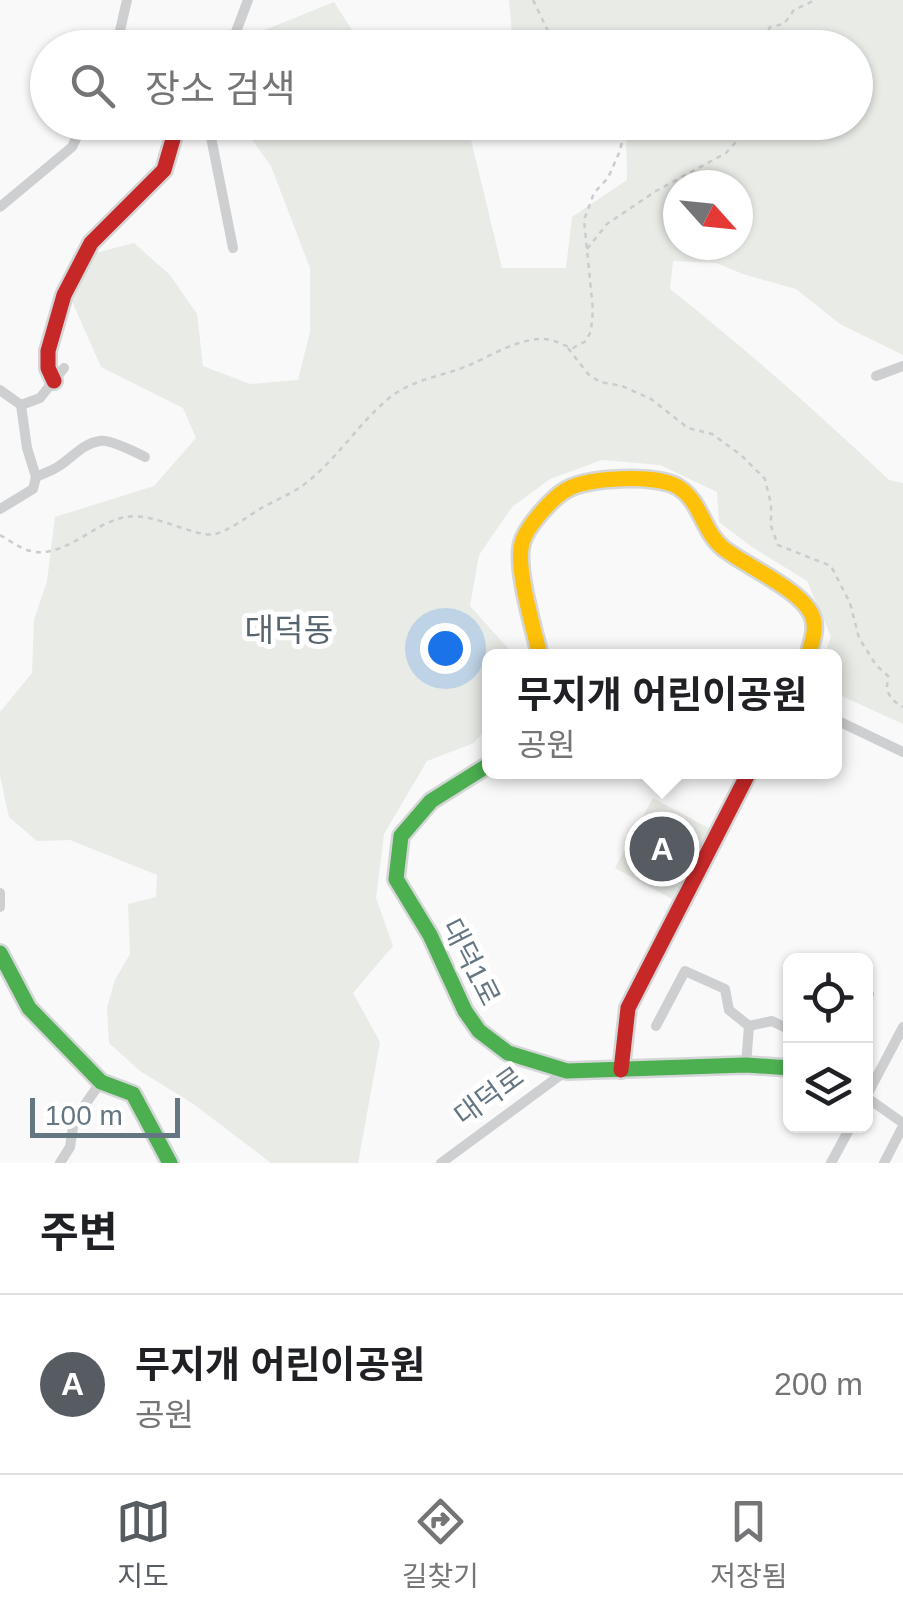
<!DOCTYPE html>
<html lang="ko">
<head>
<meta charset="utf-8">
<style>
	body { margin:0; font-family:Helvetica,"Noto Sans KR",sans-serif; background:#f2f2f2; color:#202124 }
	.controls { position:absolute; right:30px; bottom:30px; display:grid; overflow:hidden; border-radius:15px; box-shadow:0 2px 8px #0004 }
	.controls button { width:90px; height:90px; display:grid; place-items:center; padding:0; border:0; border-bottom:2px solid #e0e0e0; background:#fff; color:#202124; font:50px sans-serif }
	.compass { position:absolute; left:663px; top:170px; width:90px; height:90px; border-radius:50%; background:#fff; box-shadow:0 2px 8px #0004; rotate:117deg }
	.scale { position:absolute; left:30px; bottom:25px; width:150px; box-sizing:border-box; padding-left:10px; border:5px solid #657683; border-top:0; font-size:28px; line-height:35px; white-space:nowrap; color:#657683; -webkit-text-stroke:8px #fff; paint-order:stroke }
	.you { position:absolute; left:445px; top:648px; width:35px; height:35px; margin:-25px; border:8px solid #fff; border-radius:50%; background:#1a73e8; box-shadow:0 0 0 15px #1a73e833 }
	.badge { display:grid; place-items:center; width:65px; height:65px; border-radius:50%; background:#565c61; color:#fff; font-size:32px; font-weight:700 }
	.pin { position:absolute; translate:-50% -50%; border:5px solid #fff; box-shadow:0 2px 10px #0006 }
	.popup { position:absolute; left:482px; top:649px; width:360px; height:130px; box-sizing:border-box; display:grid; place-content:center; border-radius:15px; background:#fff; filter:drop-shadow(0 2px 8px #0005); font-size:32px; white-space:nowrap; color:#757577 }
	.popup b { font-size:38px; color:#202124 }
	.popup::after { content:''; position:absolute; left:50%; top:100%; margin-left:-20px; border:20px solid transparent; border-top-color:#fff }
	.list { margin:0; padding:0; list-style:none }
	h2 { display:flex; justify-content:space-between; align-items:center; height:130px; margin:0; padding:0 40px; font-size:42px }
	h2 small { font-size:32px; font-weight:400; color:#757577 }
	.list li { display:grid; grid-template-columns:65px 1fr auto; gap:30px; align-items:center; box-sizing:border-box; height:180px; padding:0 40px; border-top:2px solid #e0e0e0 }
	.list b { display:block; font-size:38px; white-space:nowrap }
	.list p { margin:0; font-size:32px; white-space:nowrap; color:#757577 }
	.list em { font-size:32px; font-style:normal; color:#757577 }
	.icon { flex:none; width:55px; height:55px; fill:none; stroke:currentColor; stroke-width:2; stroke-linecap:round; stroke-linejoin:round }
	.map { position:relative; flex:none; width:903px; height:1163px; overflow:hidden }
	.search { position:absolute; background:#fff; box-shadow:0 2px 8px #0004; left:30px; right:30px; top:30px; height:110px; display:flex; align-items:center; gap:25px; box-sizing:border-box; padding:0 35px; border-radius:55px; color:#757577; font-size:38px }
	.sheet { height:310px; background:#fff }
	nav { display:flex; justify-content:space-around; align-items:center; box-sizing:border-box; height:140px; border-top:2px solid #e0e0e0; background:#fff; font-size:28px; color:#757577 }
	nav a { display:grid; justify-items:center; gap:5px }
	nav .on { color:#565c61 }
	.map>svg:first-child { display:block }
	.green { fill:#e8ebe6; fill-rule:evenodd }
	.lines { fill:none; stroke-linecap:round; stroke-linejoin:round }
	.fast-casing { stroke:#d5d6d7; stroke-width:20 }
	.slow-casing { stroke:#d5d6d7; stroke-width:20 }
	.jam-casing { stroke:#d5d6d7; stroke-width:20 }
	.path { stroke:#cbcccd; stroke-width:2.5; stroke-dasharray:5 5; stroke-linecap:butt }
	.street { stroke:#cecfd0; stroke-width:10 }
	.fast { stroke:#4caf50; stroke-width:15 }
	.slow { stroke:#ffc107; stroke-width:15 }
	.jam { stroke:#c62828; stroke-width:15 }
	.labels { text-anchor:middle; dominant-baseline:central; stroke-width:10; stroke-linejoin:round; paint-order:stroke }
	.street-label { font-size:28px; fill:#657683; stroke:#fff }
	.quarter-label { font-size:32px; fill:#57646e; stroke:#fff }
</style>
</head>
<body>
<div class="map">
<svg width="903" height="1163" viewBox="0 0 903 1163">
	<rect width="100%" height="100%" fill="#f9f9f9"/>
	<g class="green">
		<path d="M 509,0 L 903,0 L 903,355 L 840,324 L 796,289 L 743,274 L 716,263 L 673,261 L 670,289 C 746,349 818,413 889,480 L 903,483 L 903,724 L 835,693 L 834,656 L 824,656 L 831,637 L 807,581 L 752,547 L 719,522 L 717,492 L 660,465 L 602,460 L 550,479 L 512,507 L 479,555 L 470,606 L 515,656 L 490,656 L 489,725 L 474,743 L 427,761 L 384,834 L 376,898 L 393,946 L 353,993 L 380,1042 L 358,1163 L 271,1163 L 192,1103 L 140,1071 L 109,1043 L 107,1008 L 115,980 L 130,954 L 128,904 L 156,897 L 157,875 L 70,840 L 37,841 L 9,817 L 0,776 L 0,712 L 32,673 L 34,620 L 47,581 L 55,517 L 154,486 L 196,438 L 183,408 L 101,367 L 71,299 L 80,257 L 134,243 L 170,275 L 197,314 L 203,366 L 250,384 L 298,380 L 310,332 L 310,268 L 271,166 L 240,123 L 458,123 L 471,140 L 502,268 L 566,268 L 572,217 L 627,180 L 626,123 L 856,122 L 856,48 L 528,47 L 512,33 ZM 678,185 L 738,185 L 738,245 L 678,245 Z"/>
		<path d="M 334,2 L 363,47 L 248,47 L 260,32 Z"/>
		<path d="M 653,798 L 710,829 L 672,899 L 615,868 Z"/>
	</g>
	<g class="lines">
		<g class="fast-casing">
			<g id="fast">
				<path d="M 490,764 L 431,801 L 401,836 L 396,879 L 430,935 L 465,1011 L 479,1031 L 508,1053 L 567,1071 L 746,1065 L 790,1068"/>
				<path d="M 0,953 L 29,1008 L 101,1082 L 133,1094 L 170,1163"/>
			</g>
		</g>
		<g class="slow-casing">
			<path id="slow" d="M 540,656 C 534,629 515,568 522,543 C 526,527 552,498 566,490 C 587,477 656,474 678,487 C 701,501 703,532 723,548 C 745,566 805,591 813,618 C 817,631 811,644 808,656"/>
		</g>
		<g class="jam-casing">
			<g id="jam">
				<path d="M 54,381 L 48,368 L 48,351 L 64,295 L 91,243 L 164,170 L 178,122"/>
				<path d="M 621,1070 L 628,1008 L 749,772"/>
			</g>
		</g>
		<g class="path">
			<path d="M 533,0 L 556,48"/>
			<path d="M 760,48 L 762,41 L 770,27 L 784,24 L 794,10 L 815,0"/>
			<path d="M 587,249 L 607,224 L 656,191 L 726,153 L 754,122"/>
			<path d="M 568,348 L 588,374 L 600,382 L 622,386 L 651,399 L 688,428 L 712,434 L 741,455 L 765,479 L 771,504 L 771,526 L 778,545 L 831,566 L 850,603 L 859,638 L 876,665 L 888,676 C 885,692 889,699 903,707"/>
			<path d="M 0,535 C 9,540 18,547 27,550 C 62,562 93,522 126,517 C 155,512 194,538 215,534 C 226,532 246,518 255,512 C 270,502 288,496 302,486 C 335,462 357,425 388,399 C 411,380 438,377 465,367 C 489,357 518,338 544,339 C 554,339 563,346 573,348 L 586,341 L 591,331 L 593,310 L 584,220 L 594,193 L 608,178 L 619,153 L 624,135 L 622,122"/>
		</g>
		<g class="street">
			<path d="M 116,48 L 127,0"/>
			<path d="M 225,48 L 234,37 L 248,0"/>
			<path d="M 208,122 L 233,248"/>
			<path d="M 0,207 L 72,147 L 84,122"/>
			<path d="M 876,376 L 903,366"/>
			<path d="M 0,390 L 21,405 L 27,448 L 36,477 L 33,489 L 0,509"/>
			<path d="M 21,405 L 40,398 L 64,368"/>
			<path d="M 36,477 C 44,473 52,471 59,466 C 72,458 83,443 100,441 C 110,439 135,452 145,457"/>
			<path d="M 834,719 L 903,752"/>
			<path d="M 0,893 L 0,907"/>
			<path d="M 866,1001 L 869,994"/>
			<path d="M 656,1026 L 685,971 L 725,989 L 729,1010 L 749,1026 L 746,1065"/>
			<path d="M 749,1026 L 772,1021 L 790,1030"/>
			<path d="M 866,1097 L 903,1027"/>
			<path d="M 866,1097 L 903,1123"/>
			<path d="M 60,1163 L 70,1147 L 74,1120 L 101,1082"/>
			<path d="M 441,1163 L 566,1071"/>
			<path d="M 831,1163 L 851,1126"/>
			<path d="M 884,1163 L 903,1126"/>
		</g>
		<use href="#fast" class="fast"/>
		<use href="#slow" class="slow"/>
		<use href="#jam" class="jam"/>
	</g>
	<g class="labels">
		<g class="street-label">
			<text transform="translate(471 962) rotate(63)">대덕1로</text>
			<text transform="translate(489 1096) rotate(-36)">대덕로</text>
		</g>
		<g class="quarter-label">
			<text x="289" y="630">대덕동</text>
		</g>
	</g>
</svg>
<div class="controls">
<button><svg class="icon" aria-label="locate" viewBox="0 0 24 24"><circle cx="12" cy="12" r="6"/><path d="M12 2v4M12 18v4M2 12h4M18 12h4"/></svg></button>
<button><svg class="icon" aria-label="layers" viewBox="0 0 24 24"><path d="M12 4l9 5-9 5-9-5zM3 14l9 5 9-5"/></svg></button>
</div>
<svg class="compass" viewBox="-18 -18 36 36"><path d="M0-13l5 13h-10z" fill="#e53935"/><path d="M0 13l5-13h-10z" fill="#757577"/></svg>
<div class="scale">100 m</div>
<div class="you"></div>
<div class="pin badge" style="left:662px;top:849px">A</div>
<div class="popup"><b>무지개 어린이공원</b>공원</div>
<div class="search"><svg class="icon" aria-label="search" viewBox="0 0 24 24"><circle cx="10" cy="10" r="6"/><path d="M15 15l6 6"/></svg>장소 검색</div>
</div>
<section class="sheet">
<h2>주변<small></small></h2>
<ul class="list">
<li><span class="badge">A</span><div><b>무지개 어린이공원</b><p>공원</p></div><em>200 m</em></li>
</ul>
</section>
<nav>
<a class="on"><svg class="icon" aria-label="map" viewBox="0 0 24 24"><path d="M3 6l6-2 6 2 6-2v14l-6 2-6-2-6 2zM9 4v14M15 6v14"/></svg>지도</a>
<a><svg class="icon" aria-label="directions" viewBox="0 0 24 24"><path d="M12 3l9 9-9 9-9-9zM9 14v-3h6M13 9l2 2-2 2"/></svg>길찾기</a>
<a><svg class="icon" aria-label="saved" viewBox="0 0 24 24"><path d="M7 4h10v16l-5-4-5 4z"/></svg>저장됨</a>
</nav>
</body>
</html>
